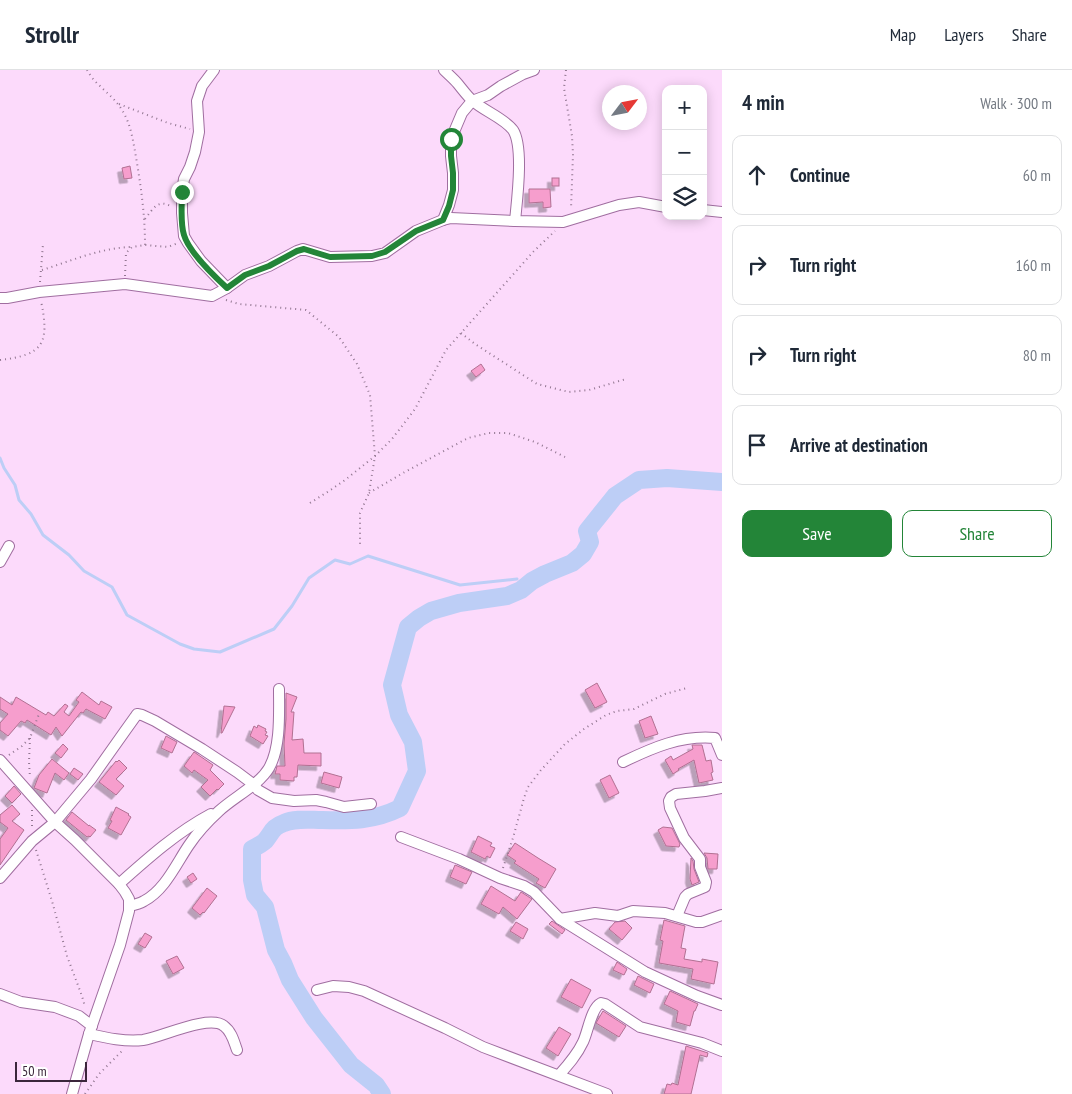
<!DOCTYPE html>
<html lang="en">
<head>
<meta charset="utf-8">
<style>
	body { margin:0; font-family:"PT Sans Narrow",sans-serif; background:#f2f2f3; color:#1f2937 }
	.controls { position:absolute; right:15px; top:15px; display:grid; overflow:hidden; border-radius:10px; box-shadow:0 2px 12px #0003 }
	.controls button { width:45px; height:45px; display:grid; place-items:center; padding:0; border:0; border-bottom:1px solid #e0e1e3; background:#fff; color:#1f2937; font:25px sans-serif }
	.compass { position:absolute; left:602px; top:15px; width:45px; height:45px; border-radius:50%; background:#fff; box-shadow:0 2px 12px #0003; rotate:58deg }
	.scale { position:absolute; left:15px; bottom:12px; width:72px; box-sizing:border-box; padding-left:5px; border:2px solid #3b263b; border-top:0; font-size:14px; line-height:18px; white-space:nowrap; color:#3b263b; -webkit-text-stroke:4px #fff; paint-order:stroke }
	.stop { position:absolute; width:15px; height:15px; margin:-11px; border:4px solid #238538; border-radius:50%; background:#fff }
	.stop.end { background:#238538; border-color:#fff; box-shadow:0 1px 5px #0008 }
	.list { margin:0; padding:0; list-style:none }
	h2 { display:flex; justify-content:space-between; align-items:center; height:65px; margin:0; padding:0 20px; font-size:21px }
	h2 small { font-size:16px; font-weight:400; color:#747a83 }
	.list li { display:grid; grid-template-columns:32px 1fr auto; gap:15px; align-items:center; box-sizing:border-box; height:80px; margin:0 10px 10px; padding:0 10px; border:1px solid #e0e1e3; border-radius:10px }
	.list b { display:block; font-size:19px; white-space:nowrap }
	.list em { font-size:16px; font-style:normal; color:#747a83 }
	.actions { display:flex; gap:10px; padding:15px 20px }
	.actions a { flex:1; padding:11px 0; border:1px solid #238538; border-radius:10px; text-align:center; font-size:18px; color:#238538 }
	.actions .main { background:#238538; color:#fff }
	.icon { flex:none; width:28px; height:28px; fill:none; stroke:currentColor; stroke-width:2; stroke-linecap:round; stroke-linejoin:round }
	.map { position:relative; flex:none; width:722px; height:1024px; overflow:hidden }
	header { display:flex; align-items:center; gap:30px; box-sizing:border-box; height:70px; padding:0 25px; background:#fff; border-bottom:1px solid #e0e1e3 }
	header strong { font-size:24px }
	nav { display:flex; gap:28px; margin-inline-start:auto; font-size:18px }
	main { display:flex }
	aside { flex:1; background:#fff }
	.map>svg:first-child { display:block }
	.lines { fill:none; stroke-linecap:round; stroke-linejoin:round }
	.stream { stroke:#bdcef6; stroke-width:3 }
	.river { stroke:#bdcef6; stroke-width:18 }
	.building { fill:#f69ecd; stroke:#b17092; filter:url(#shadow) }
	.minor-casing { stroke:#a06ea0; stroke-width:12 }
	.path { stroke:#927791; stroke-width:2; stroke-dasharray:1 4; stroke-linecap:butt }
	.minor { stroke:#fff; stroke-width:10 }
	.route { stroke:#238538; stroke-width:6 }
</style>
</head>
<body>
<header>
<strong>Strollr</strong>
<nav><a>Map</a><a>Layers</a><a>Share</a></nav>
</header>
<main>
<div class="map">
<svg width="722" height="1024" viewBox="0 0 722 1024">
	<defs>
		<filter id="shadow"><feDropShadow dx="-4.5" dy="4.5" stdDeviation="0" flood-color="#0004"/></filter>
	</defs>
	<rect width="100%" height="100%" fill="#fcdafb"/>
	<g class="lines">
		<path class="stream" d="M 0,388 L 4,398 L 15,415 L 19,430 L 31,444 L 43,465 L 69,485 L 84,501 L 112,517 L 127,545 L 180,574 L 194,579 L 220,582 L 274,559 L 292,536 L 309,508 L 335,490 L 350,494 L 368,486 L 460,515 L 517,509"/>
		<path class="river" d="M 382,1024 L 376,1015 L 351,995 L 314,948 L 290,910 L 283,893 L 276,880 L 265,837 L 255,825 L 252,810 L 252,779 C 256,777 262,774 265,771 C 272,763 272,757 284,753 C 295,748 310,750 322,750 C 350,751 374,751 400,738 L 417,701 L 413,672 L 399,645 L 392,615 L 408,557 L 419,548 L 431,541 L 459,533 L 507,526 L 521,520 L 532,511 L 545,504 L 572,493 L 583,484 L 590,472 L 587,461 L 615,426 L 639,410 L 667,408 L 722,412"/>
	</g>
	<g class="building">
		<path d="M 130,96 L 132,108 L 124,109 L 122,98 Z"/>
		<rect x="552" y="108" width="7" height="8"/>
		<path d="M 529,119 L 550,119 L 551,137 L 543,138 L 543,132 L 529,133 Z"/>
		<path d="M 481,294 L 485,300 L 476,307 L 471,301 Z"/>
		<path d="M 597,613 L 607,632 L 595,638 L 585,620 Z"/>
		<path d="M 82,622 L 99,635 L 101,631 L 112,637 L 105,649 L 86,639 L 83,643 L 81,642 L 62,666 L 56,657 L 51,665 L 27,650 L 25,653 L 21,651 L 8,666 L 0,660 L 0,653 L 8,644 L 0,639 L 0,627 L 12,635 L 16,627 L 46,645 L 48,642 L 54,646 L 65,634 L 68,636 L 64,642 L 69,646 L 79,632 L 76,630 Z"/>
		<path d="M 286,623 L 297,627 L 291,642 L 294,642 L 292,670 L 303,669 L 304,683 L 321,683 L 321,696 L 298,695 L 297,707 L 294,707 L 294,711 L 280,710 L 280,704 L 275,704 L 277,696 L 285,696 L 284,674 L 286,649 Z"/>
		<path d="M 224,636 L 235,637 L 222,663 L 221,663 Z"/>
		<path d="M 651,646 L 658,664 L 645,668 L 639,651 Z"/>
		<path d="M 258,655 L 266,659 L 265,661 L 267,662 L 265,665 L 268,666 L 263,674 L 250,666 L 254,656 L 257,658 Z"/>
		<path d="M 166,666 L 177,672 L 172,683 L 161,678 Z"/>
		<path d="M 63,674 L 68,679 L 61,688 L 55,683 Z"/>
		<path d="M 692,675 L 702,675 L 706,691 L 711,690 L 713,702 L 711,703 L 713,710 L 699,713 L 694,690 L 678,699 L 679,700 L 673,704 L 665,690 L 671,686 L 673,690 L 693,679 Z"/>
		<path d="M 194,682 L 213,695 L 210,700 L 224,714 L 218,720 L 217,719 L 210,726 L 201,717 L 208,710 L 194,700 L 192,703 L 184,696 Z"/>
		<path d="M 52,689 L 69,703 L 64,710 L 55,703 L 47,723 L 34,718 L 39,705 Z"/>
		<path d="M 119,690 L 127,698 L 116,709 L 124,716 L 116,725 L 99,712 L 116,691 L 117,692 Z"/>
		<path d="M 74,698 L 83,704 L 78,710 L 70,704 Z"/>
		<path d="M 324,702 L 342,707 L 339,718 L 321,713 Z"/>
		<path d="M 610,705 L 619,723 L 609,728 L 600,710 Z"/>
		<path d="M 14,716 L 21,724 L 12,733 L 5,726 Z"/>
		<path d="M 12,735 L 20,744 L 12,751 L 24,760 L 0,795 L 0,769 L 8,758 L 0,752 L 0,745 Z"/>
		<path d="M 116,737 L 129,744 L 128,745 L 131,747 L 121,765 L 108,758 L 112,751 L 110,750 Z"/>
		<path d="M 72,742 L 89,756 L 89,755 L 96,760 L 90,767 L 89,766 L 87,767 L 66,750 Z"/>
		<path d="M 663,757 L 672,758 L 680,774 L 679,777 L 666,776 L 658,760 Z"/>
		<path d="M 478,766 L 492,773 L 490,776 L 495,778 L 490,788 L 487,786 L 485,789 L 471,782 Z"/>
		<path d="M 515,773 L 538,788 L 556,799 L 545,818 L 536,813 L 539,809 L 514,793 L 516,791 L 507,785 Z"/>
		<path d="M 704,783 L 718,784 L 717,799 L 708,799 L 707,788 Z"/>
		<path d="M 691,788 L 693,791 L 694,799 L 699,812 L 692,815 L 690,809 Z"/>
		<path d="M 455,795 L 472,802 L 466,814 L 450,807 Z"/>
		<path d="M 193,803 L 197,809 L 191,813 L 187,807 Z"/>
		<path d="M 491,816 L 515,831 L 521,822 L 532,829 L 517,849 L 503,837 L 499,844 L 481,834 Z"/>
		<path d="M 207,818 L 217,826 L 204,843 L 203,842 L 200,845 L 192,838 Z"/>
		<path d="M 664,850 L 685,856 L 681,878 L 686,879 L 684,889 L 702,892 L 702,889 L 718,892 L 714,914 L 691,909 L 693,899 L 659,893 L 663,871 L 660,870 Z"/>
		<path d="M 552,851 L 565,860 L 562,864 L 549,854 Z"/>
		<path d="M 625,851 L 632,858 L 622,870 L 609,859 L 615,852 Z"/>
		<path d="M 516,852 L 528,859 L 523,869 L 510,861 Z"/>
		<path d="M 145,863 L 152,867 L 145,878 L 138,874 Z"/>
		<path d="M 177,886 L 184,898 L 173,904 L 166,891 Z"/>
		<path d="M 617,892 L 627,899 L 624,905 L 613,900 Z"/>
		<path d="M 638,906 L 654,914 L 650,923 L 634,915 Z"/>
		<path d="M 571,909 L 591,920 L 582,938 L 561,927 Z"/>
		<path d="M 670,921 L 698,934 L 695,941 L 694,941 L 690,956 L 676,952 L 678,941 L 664,934 Z"/>
		<path d="M 603,941 L 626,956 L 619,967 L 596,953 Z"/>
		<path d="M 559,957 L 571,964 L 558,986 L 546,978 Z"/>
		<path d="M 686,976 L 708,983 L 707,987 L 700,985 L 691,1024 L 664,1024 L 667,1014 L 671,1015 L 672,1013 L 678,1015 Z"/>
	</g>
	<g class="lines">
		<g class="minor-casing">
			<g id="minor">
				<path d="M 214,0 L 202,16 L 197,31 L 199,62 L 195,82 L 190,97 L 184,109 L 182,122 L 182,143 L 184,166 L 188,173 L 201,191 L 227,218"/>
				<path d="M 444,0 C 449,5 454,9 458,14 C 463,20 467,26 473,31 C 484,41 504,48 513,60 C 524,77 517,130 515,151"/>
				<path d="M 703,140 L 722,142"/>
				<path d="M 443,150 L 449,135 L 453,120 L 453,103 L 451,86 L 451,69 L 462,43 L 472,31 L 488,25 L 501,16 L 523,4 L 534,0"/>
				<path d="M 0,228 L 7,228 L 39,222 L 125,214 L 212,226 L 227,218 L 245,205 L 269,196 L 297,181 L 303,179 L 330,187 L 372,186 L 385,183 L 416,161 L 443,150 L 451,148 L 515,151 L 563,152 L 619,135 L 639,132 L 666,137"/>
				<path d="M 0,492 L 9,476"/>
				<path d="M 0,690 L 55,752 L 75,770 L 119,814 L 125,822 L 129,829 L 129,841 L 120,875 L 89,964 L 72,1024"/>
				<path d="M 623,692 C 652,678 681,665 715,668 L 722,685"/>
				<path d="M 401,767 L 459,789 L 500,808 L 524,816 L 534,822 L 560,849 L 645,902 L 697,926 L 722,935"/>
				<path d="M 0,808 L 32,771 L 55,752 L 91,709 L 125,661 L 135,647 L 137,644 L 142,645 L 155,651 L 202,679 L 237,702 L 253,714 L 258,720 L 272,728 L 294,731 L 316,730 L 326,732 L 344,737 L 371,734"/>
				<path d="M 119,814 C 147,789 177,762 211,744"/>
				<path d="M 129,836 C 134,835 139,834 144,831 C 165,820 176,794 189,775 C 197,763 208,751 219,741 C 234,727 259,715 269,698 C 281,677 279,643 279,619"/>
				<path d="M 677,846 L 685,827 L 688,824 L 705,817 L 706,812 L 700,797 L 700,789 L 684,768 L 670,738 L 669,731 L 671,727 L 676,724 L 705,721 L 722,718"/>
				<path d="M 560,849 L 595,843 L 618,846 L 633,841 L 665,843 L 696,852 L 702,852 L 722,845"/>
				<path d="M 317,920 L 333,916 L 349,917 L 364,921 L 445,958 L 483,977 L 607,1024"/>
				<path d="M 0,924 L 21,932 L 55,937 L 79,946 L 92,956"/>
				<path d="M 89,964 C 107,968 125,972 143,970 C 162,967 209,944 224,956 C 232,962 234,972 237,980"/>
				<path d="M 559,1005 C 568,995 577,985 583,972 C 588,962 591,938 601,933 L 605,934 L 640,957 L 702,973 L 722,981"/>
			</g>
		</g>
		<g class="path">
			<path d="M 87,0 C 90,5 94,11 99,15 C 107,23 116,30 122,40 C 131,54 133,71 136,87 C 141,117 145,145 145,175"/>
			<path d="M 566,0 L 564,18 L 572,66 L 573,84 L 571,139"/>
			<path d="M 119,34 L 168,53 L 190,59"/>
			<path d="M 145,149 C 153,139 158,128 172,137"/>
			<path d="M 42,200 C 71,191 100,178 131,177"/>
			<path d="M 125,206 L 126,183 L 132,177 L 145,175 L 168,177 L 178,173"/>
			<path d="M 40,212 L 43,174"/>
			<path d="M 226,230 L 239,234 L 306,240 L 339,267 L 357,294 L 370,325 L 375,386 L 369,423 L 360,443 L 360,476"/>
			<path d="M 461,263 L 475,274 L 537,314 L 569,322 L 589,320 L 626,309"/>
			<path d="M 0,290 C 43,285 50,274 41,231"/>
			<path d="M 369,423 L 403,403 L 468,368 L 489,363 L 508,363 L 535,372 L 565,387"/>
			<path d="M 310,433 L 329,421 L 345,410 L 375,386 L 392,369 L 415,339 L 446,280 L 533,182 L 555,161"/>
			<path d="M 30,668 L 29,692 L 30,708"/>
			<path d="M 9,685 L 22,676 L 30,668 L 39,644"/>
			<path d="M 32,740 L 32,758"/>
			<path d="M 36,780 L 52,831 L 67,886 L 82,926 L 85,937"/>
			<path d="M 503,798 L 513,768 L 524,728 L 528,717 L 541,700 L 565,674 L 584,659 L 606,645 L 617,641 L 634,639 L 665,624 L 687,618"/>
			<path d="M 85,1024 L 99,1004 L 124,979"/>
		</g>
		<use href="#minor" class="minor"/>
	</g>
	<g class="lines">
		<path class="route" d="M 182,122 C 182,135 180,153 184,165 C 189,182 214,206 227,218 L 245,205 L 269,196 L 297,181 L 304,179 L 330,187 L 372,186 L 385,182 L 416,161 L 443,150 L 449,136 L 453,120 L 453,103 L 451,86 L 451,69"/>
	</g>
</svg>
<div class="controls">
<button>+</button>
<button>−</button>
<button><svg class="icon" aria-label="layers" viewBox="0 0 24 24"><path d="M12 4l9 5-9 5-9-5zM3 14l9 5 9-5"/></svg></button>
</div>
<svg class="compass" viewBox="-18 -18 36 36"><path d="M0-13l5 13h-10z" fill="#e53935"/><path d="M0 13l5-13h-10z" fill="#747a83"/></svg>
<div class="scale">50 m</div>
<div class="stop" style="left:451px;top:69px"></div>
<div class="stop end" style="left:182px;top:122px"></div>
</div>
<aside>
<h2>4 min<small>Walk · 300 m</small></h2>
<ul class="list">
<li><svg class="icon" aria-label="ahead" viewBox="0 0 24 24"><path d="M12 20V5M6 11l6-6 6 6"/></svg><div><b>Continue</b></div><em>60 m</em></li>
<li><svg class="icon" aria-label="right" viewBox="0 0 24 24"><path d="M7 20v-9h11M14 6l5 5-5 5"/></svg><div><b>Turn right</b></div><em>160 m</em></li>
<li><svg class="icon" aria-label="right" viewBox="0 0 24 24"><path d="M7 20v-9h11M14 6l5 5-5 5"/></svg><div><b>Turn right</b></div><em>80 m</em></li>
<li><svg class="icon" aria-label="arrive" viewBox="0 0 24 24"><path d="M6 21V4h12l-3 4 3 4H6"/></svg><div><b>Arrive at destination</b></div></li>
</ul>
<div class="actions"><a class="main">Save</a><a>Share</a></div>
</aside>
</main>
</body>
</html>
